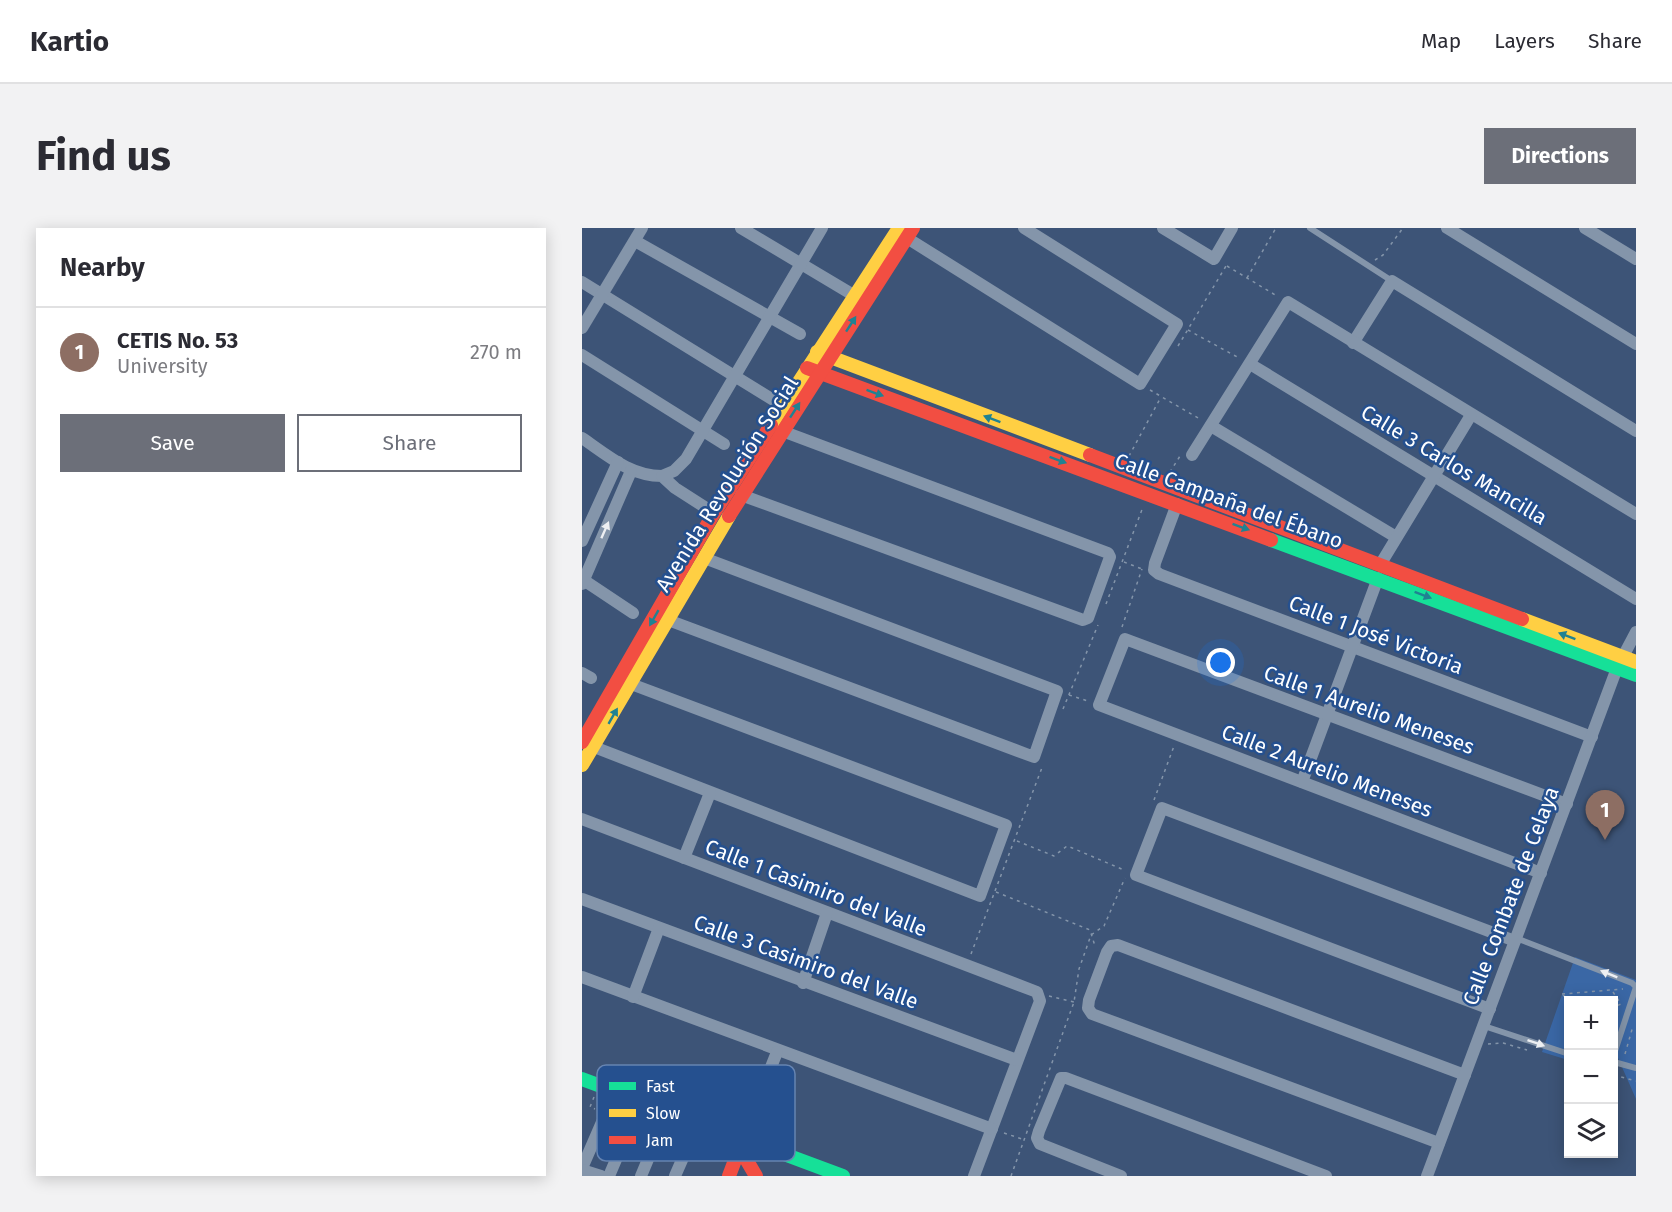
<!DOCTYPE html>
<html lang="en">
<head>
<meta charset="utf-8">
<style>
	body { margin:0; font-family:"Fira Sans",sans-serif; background:#f2f2f3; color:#2b2b33 }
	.controls { position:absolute; right:18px; bottom:18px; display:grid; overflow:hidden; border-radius:0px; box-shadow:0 3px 15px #0003 }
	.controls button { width:54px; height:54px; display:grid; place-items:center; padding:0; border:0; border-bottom:2px solid #e1e1e2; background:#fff; color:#2b2b33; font:30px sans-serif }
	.you { position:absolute; left:639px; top:435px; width:21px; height:21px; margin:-15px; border:4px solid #fff; border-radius:50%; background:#1a73e8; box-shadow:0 0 0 9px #1a73e833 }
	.badge { display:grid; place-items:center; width:39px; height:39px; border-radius:50%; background:#6c6f79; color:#fff; font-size:20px; font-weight:700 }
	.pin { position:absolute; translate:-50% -50px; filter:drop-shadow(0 2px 3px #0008) }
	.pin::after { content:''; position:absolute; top:32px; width:21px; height:18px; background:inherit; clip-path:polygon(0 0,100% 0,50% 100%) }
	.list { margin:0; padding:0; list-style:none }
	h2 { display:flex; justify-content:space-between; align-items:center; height:78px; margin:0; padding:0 24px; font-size:26px }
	h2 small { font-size:20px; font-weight:400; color:#7c7c81 }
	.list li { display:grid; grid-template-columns:39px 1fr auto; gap:18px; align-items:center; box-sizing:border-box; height:90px; padding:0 24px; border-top:2px solid #e1e1e2 }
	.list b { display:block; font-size:22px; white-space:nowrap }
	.list p { margin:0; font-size:20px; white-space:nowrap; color:#7c7c81 }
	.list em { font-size:20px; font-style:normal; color:#7c7c81 }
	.actions { display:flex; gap:12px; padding:18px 24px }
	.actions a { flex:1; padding:14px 0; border:2px solid #6c6f79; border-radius:0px; text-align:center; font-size:21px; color:#6c6f79 }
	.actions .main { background:#6c6f79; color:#fff }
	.icon { flex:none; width:33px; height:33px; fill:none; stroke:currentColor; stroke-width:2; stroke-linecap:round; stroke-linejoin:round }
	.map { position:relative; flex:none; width:1054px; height:948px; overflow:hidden; border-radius:0px }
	header { display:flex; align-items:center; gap:36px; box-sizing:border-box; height:84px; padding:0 30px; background:#fff; border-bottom:2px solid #e1e1e2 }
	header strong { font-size:28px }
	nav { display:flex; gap:33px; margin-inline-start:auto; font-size:21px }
	.intro { display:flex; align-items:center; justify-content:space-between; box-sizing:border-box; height:144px; padding:0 36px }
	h1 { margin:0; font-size:42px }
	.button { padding:15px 27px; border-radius:0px; background:#6c6f79; color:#fff; font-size:21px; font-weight:700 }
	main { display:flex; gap:36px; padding:0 36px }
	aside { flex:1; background:#fff; border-radius:0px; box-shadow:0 3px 15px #0003 }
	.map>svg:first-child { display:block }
	.green { fill:#3a67a5 }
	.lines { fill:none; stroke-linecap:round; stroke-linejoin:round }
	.path { stroke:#8495aa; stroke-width:1.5; stroke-dasharray:3 4.5; stroke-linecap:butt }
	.lane { stroke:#8495aa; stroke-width:6 }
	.street { stroke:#8495aa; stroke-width:12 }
	.fast { stroke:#16e098; stroke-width:14 }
	.slow { stroke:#ffcf43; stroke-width:14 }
	.jam { stroke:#f24e42; stroke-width:14 }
	.oneway { fill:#208292 }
	.oneway2 { fill:#edeff2 }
	.labels { text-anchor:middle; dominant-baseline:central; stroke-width:5; stroke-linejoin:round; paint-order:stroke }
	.street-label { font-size:21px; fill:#fff; stroke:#25508f }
	.key { fill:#25508f; stroke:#6684b1; stroke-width:1.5 }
	.key-label { font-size:16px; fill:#fff }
</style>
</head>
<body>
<header>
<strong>Kartio</strong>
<nav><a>Map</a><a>Layers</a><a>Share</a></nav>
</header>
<div class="intro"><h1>Find us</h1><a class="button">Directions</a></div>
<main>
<aside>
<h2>Nearby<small></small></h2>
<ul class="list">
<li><span class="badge" style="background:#8d6e63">1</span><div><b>CETIS No. 53</b><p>University</p></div><em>270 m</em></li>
</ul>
<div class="actions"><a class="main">Save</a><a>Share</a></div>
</aside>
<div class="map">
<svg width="1054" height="948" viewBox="0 0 1054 948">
	<rect width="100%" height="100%" fill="#3d5477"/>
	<path class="green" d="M 993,729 L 1054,752 L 1054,871 L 1036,830 L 1032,838 L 1032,772 L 987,772 L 986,832 L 960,824 Z"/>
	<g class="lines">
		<g class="path">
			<path d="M 793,32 L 801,27 L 821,0"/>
			<path d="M 645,38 L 695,68"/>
			<path d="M 665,50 L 694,0"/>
			<path d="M 606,102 L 657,130"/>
			<path d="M 596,118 L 644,38"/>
			<path d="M 568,162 L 618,191"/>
			<path d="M 547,228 L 579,169"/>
			<path d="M 588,244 L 598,228"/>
			<path d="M 542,334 L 560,341"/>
			<path d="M 524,376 L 561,279"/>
			<path d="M 540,399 L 560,341"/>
			<path d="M 487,467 L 506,473"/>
			<path d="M 481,481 L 516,397"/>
			<path d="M 572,572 L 592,518"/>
			<path d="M 435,613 L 472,628 L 485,618 L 488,619 L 542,642"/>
			<path d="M 414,664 L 508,702 L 513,718"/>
			<path d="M 389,726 L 461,537"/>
			<path d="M 1031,764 L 1039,776 L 1032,779"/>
			<path d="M 980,766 L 1041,761"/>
			<path d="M 981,767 L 987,773"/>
			<path d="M 467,768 L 492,774"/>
			<path d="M 1012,772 L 1012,765"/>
			<path d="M 1032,790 L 1034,791"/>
			<path d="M 906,816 L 921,815 L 945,822"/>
			<path d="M 1043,826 L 1051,798"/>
			<path d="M 1032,847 L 1054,853"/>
			<path d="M 12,869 L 8,879 L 13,881"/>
			<path d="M 422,905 L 440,911"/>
			<path d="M 429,948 L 492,774 L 497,741 L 509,707 L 522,698 L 543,650"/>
		</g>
		<g class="lane">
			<path d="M 728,0 L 810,53"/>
			<path d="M 934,710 L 1050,755 L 1054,759 L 1032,826"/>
			<path d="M 902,798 L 987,826"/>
			<path d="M 1032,834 L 1054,840"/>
		</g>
		<g class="street">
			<path d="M 159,0 L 273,68"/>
			<path d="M 581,0 L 632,31 L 650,0"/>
			<path d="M 865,0 L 1054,116"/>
			<path d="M 1003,0 L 1054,31"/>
			<path d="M 325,10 L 558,156 L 595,96 L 442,0"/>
			<path d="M 53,13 L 218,106"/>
			<path d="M 0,54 L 201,178"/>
			<path d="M 0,100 L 60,0"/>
			<path d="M 771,115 L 810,53 L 1054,203"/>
			<path d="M 0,127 L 142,216"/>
			<path d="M 668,136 L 1054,371"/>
			<path d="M 629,198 L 814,309"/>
			<path d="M 0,210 C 25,227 48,248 80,248 L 93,260 L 132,285"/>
			<path d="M 610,227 L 706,74 L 1054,286"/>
			<path d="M 80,248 L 92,243 L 104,231 L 240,0"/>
			<path d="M 159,267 L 501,392 L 506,390 L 528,329 L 526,325 L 200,203"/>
			<path d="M 595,276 L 573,335 L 572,342 L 577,346 L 1010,509"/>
			<path d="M 0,313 L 36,234"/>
			<path d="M 798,337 L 889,187"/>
			<path d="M 0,351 L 51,385"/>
			<path d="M 0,356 L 49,243"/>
			<path d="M 86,392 L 452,529 L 475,463 L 122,330"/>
			<path d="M 0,445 L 9,450"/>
			<path d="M 12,519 L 398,668 L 424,597 L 49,456"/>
			<path d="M 720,554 L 796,350"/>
			<path d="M 0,591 L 455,764 L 458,773 L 392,948"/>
			<path d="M 102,630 L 128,565"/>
			<path d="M 959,645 L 517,477 L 543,411 L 985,576"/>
			<path d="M 0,671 L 435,832"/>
			<path d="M 0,749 L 410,901"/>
			<path d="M 221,755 L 245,685"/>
			<path d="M 51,769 L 77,700"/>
			<path d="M 908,781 L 554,647 L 580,580 L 933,713"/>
			<path d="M 161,910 L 195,824"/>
			<path d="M 857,915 L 510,786 L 506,780 L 507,772 L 525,724 L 529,718 L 536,717 L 883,847"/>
			<path d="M 0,940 L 24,885 L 107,916 L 93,948"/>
			<path d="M 0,942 L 19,948"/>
			<path d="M 27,948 L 50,894"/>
			<path d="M 59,948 L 77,905"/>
			<path d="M 539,948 L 458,916 L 455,910 L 457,903 L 479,850 L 484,850 L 744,948"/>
			<path d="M 845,948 L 1035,440 L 1054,404"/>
		</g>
		<g class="fast">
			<path d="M 689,312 L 1054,447"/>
			<path d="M 0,851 L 261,948"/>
		</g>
		<g class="slow">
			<path d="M 235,124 L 508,227"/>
			<path d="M 189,197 L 317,0"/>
			<path d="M 940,391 L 1054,434"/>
			<path d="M 0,537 L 147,288"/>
		</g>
		<g class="jam">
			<path d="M 225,140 L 689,312"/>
			<path d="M 508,227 L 940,391"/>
			<path d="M 147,288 L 331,0"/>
			<path d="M 0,514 L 132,285 L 189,197"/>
			<path d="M 161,910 L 164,931 L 174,948"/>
			<path d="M 147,948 L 161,911"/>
		</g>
	</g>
	<defs><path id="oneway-solid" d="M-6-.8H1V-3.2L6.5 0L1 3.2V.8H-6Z" transform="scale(1.5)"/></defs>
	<g class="oneway">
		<use href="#oneway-solid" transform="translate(269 96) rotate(-57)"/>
		<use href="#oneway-solid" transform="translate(293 165) rotate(20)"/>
		<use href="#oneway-solid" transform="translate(213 182) rotate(-57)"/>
		<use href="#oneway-solid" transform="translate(410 191) rotate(-159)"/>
		<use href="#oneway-solid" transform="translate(476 232) rotate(20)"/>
		<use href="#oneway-solid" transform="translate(659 299) rotate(20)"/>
		<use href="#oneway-solid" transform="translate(841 367) rotate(21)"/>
		<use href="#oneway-solid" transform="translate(72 390) rotate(120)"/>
		<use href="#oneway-solid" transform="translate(985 408) rotate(-159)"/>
		<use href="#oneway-solid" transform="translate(31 488) rotate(-60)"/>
	</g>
	<g class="oneway2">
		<use href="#oneway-solid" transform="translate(23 302) rotate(-66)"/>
		<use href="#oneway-solid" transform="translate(1027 746) rotate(-158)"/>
		<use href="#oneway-solid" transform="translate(954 815) rotate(19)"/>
	</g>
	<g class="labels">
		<g class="street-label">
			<text transform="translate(872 237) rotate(31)">Calle 3 Carlos Mancilla</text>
			<text transform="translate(145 256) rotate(-58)">Avenida Revolución Social</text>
			<text transform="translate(647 273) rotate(20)">Calle Campaña del Ébano</text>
			<text transform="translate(794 407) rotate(21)">Calle 1 José Victoria</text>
			<text transform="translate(787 482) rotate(20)">Calle 1 Aurelio Meneses</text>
			<text transform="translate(745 543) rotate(21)">Calle 2 Aurelio Meneses</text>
			<text transform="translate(234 660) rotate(21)">Calle 1 Casimiro del Valle</text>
			<text transform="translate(929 668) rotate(-69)">Calle Combate de Celaya</text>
			<text transform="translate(224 734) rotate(20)">Calle 3 Casimiro del Valle</text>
		</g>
	</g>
	<rect x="15" y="837" width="198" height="96" rx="9" class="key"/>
	<rect x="27" y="854" width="27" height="8" fill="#16e098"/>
	<rect x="27" y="881" width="27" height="8" fill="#ffcf43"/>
	<rect x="27" y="908" width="27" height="8" fill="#f24e42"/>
	<g class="key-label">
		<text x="64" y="864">Fast</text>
		<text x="64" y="891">Slow</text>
		<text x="64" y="918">Jam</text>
	</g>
</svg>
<div class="controls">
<button>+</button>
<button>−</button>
<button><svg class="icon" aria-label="layers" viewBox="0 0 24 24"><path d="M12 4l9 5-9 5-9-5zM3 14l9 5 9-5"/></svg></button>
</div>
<div class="you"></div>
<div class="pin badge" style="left:1023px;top:612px;background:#8d6e63">1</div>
</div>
</main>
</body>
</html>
